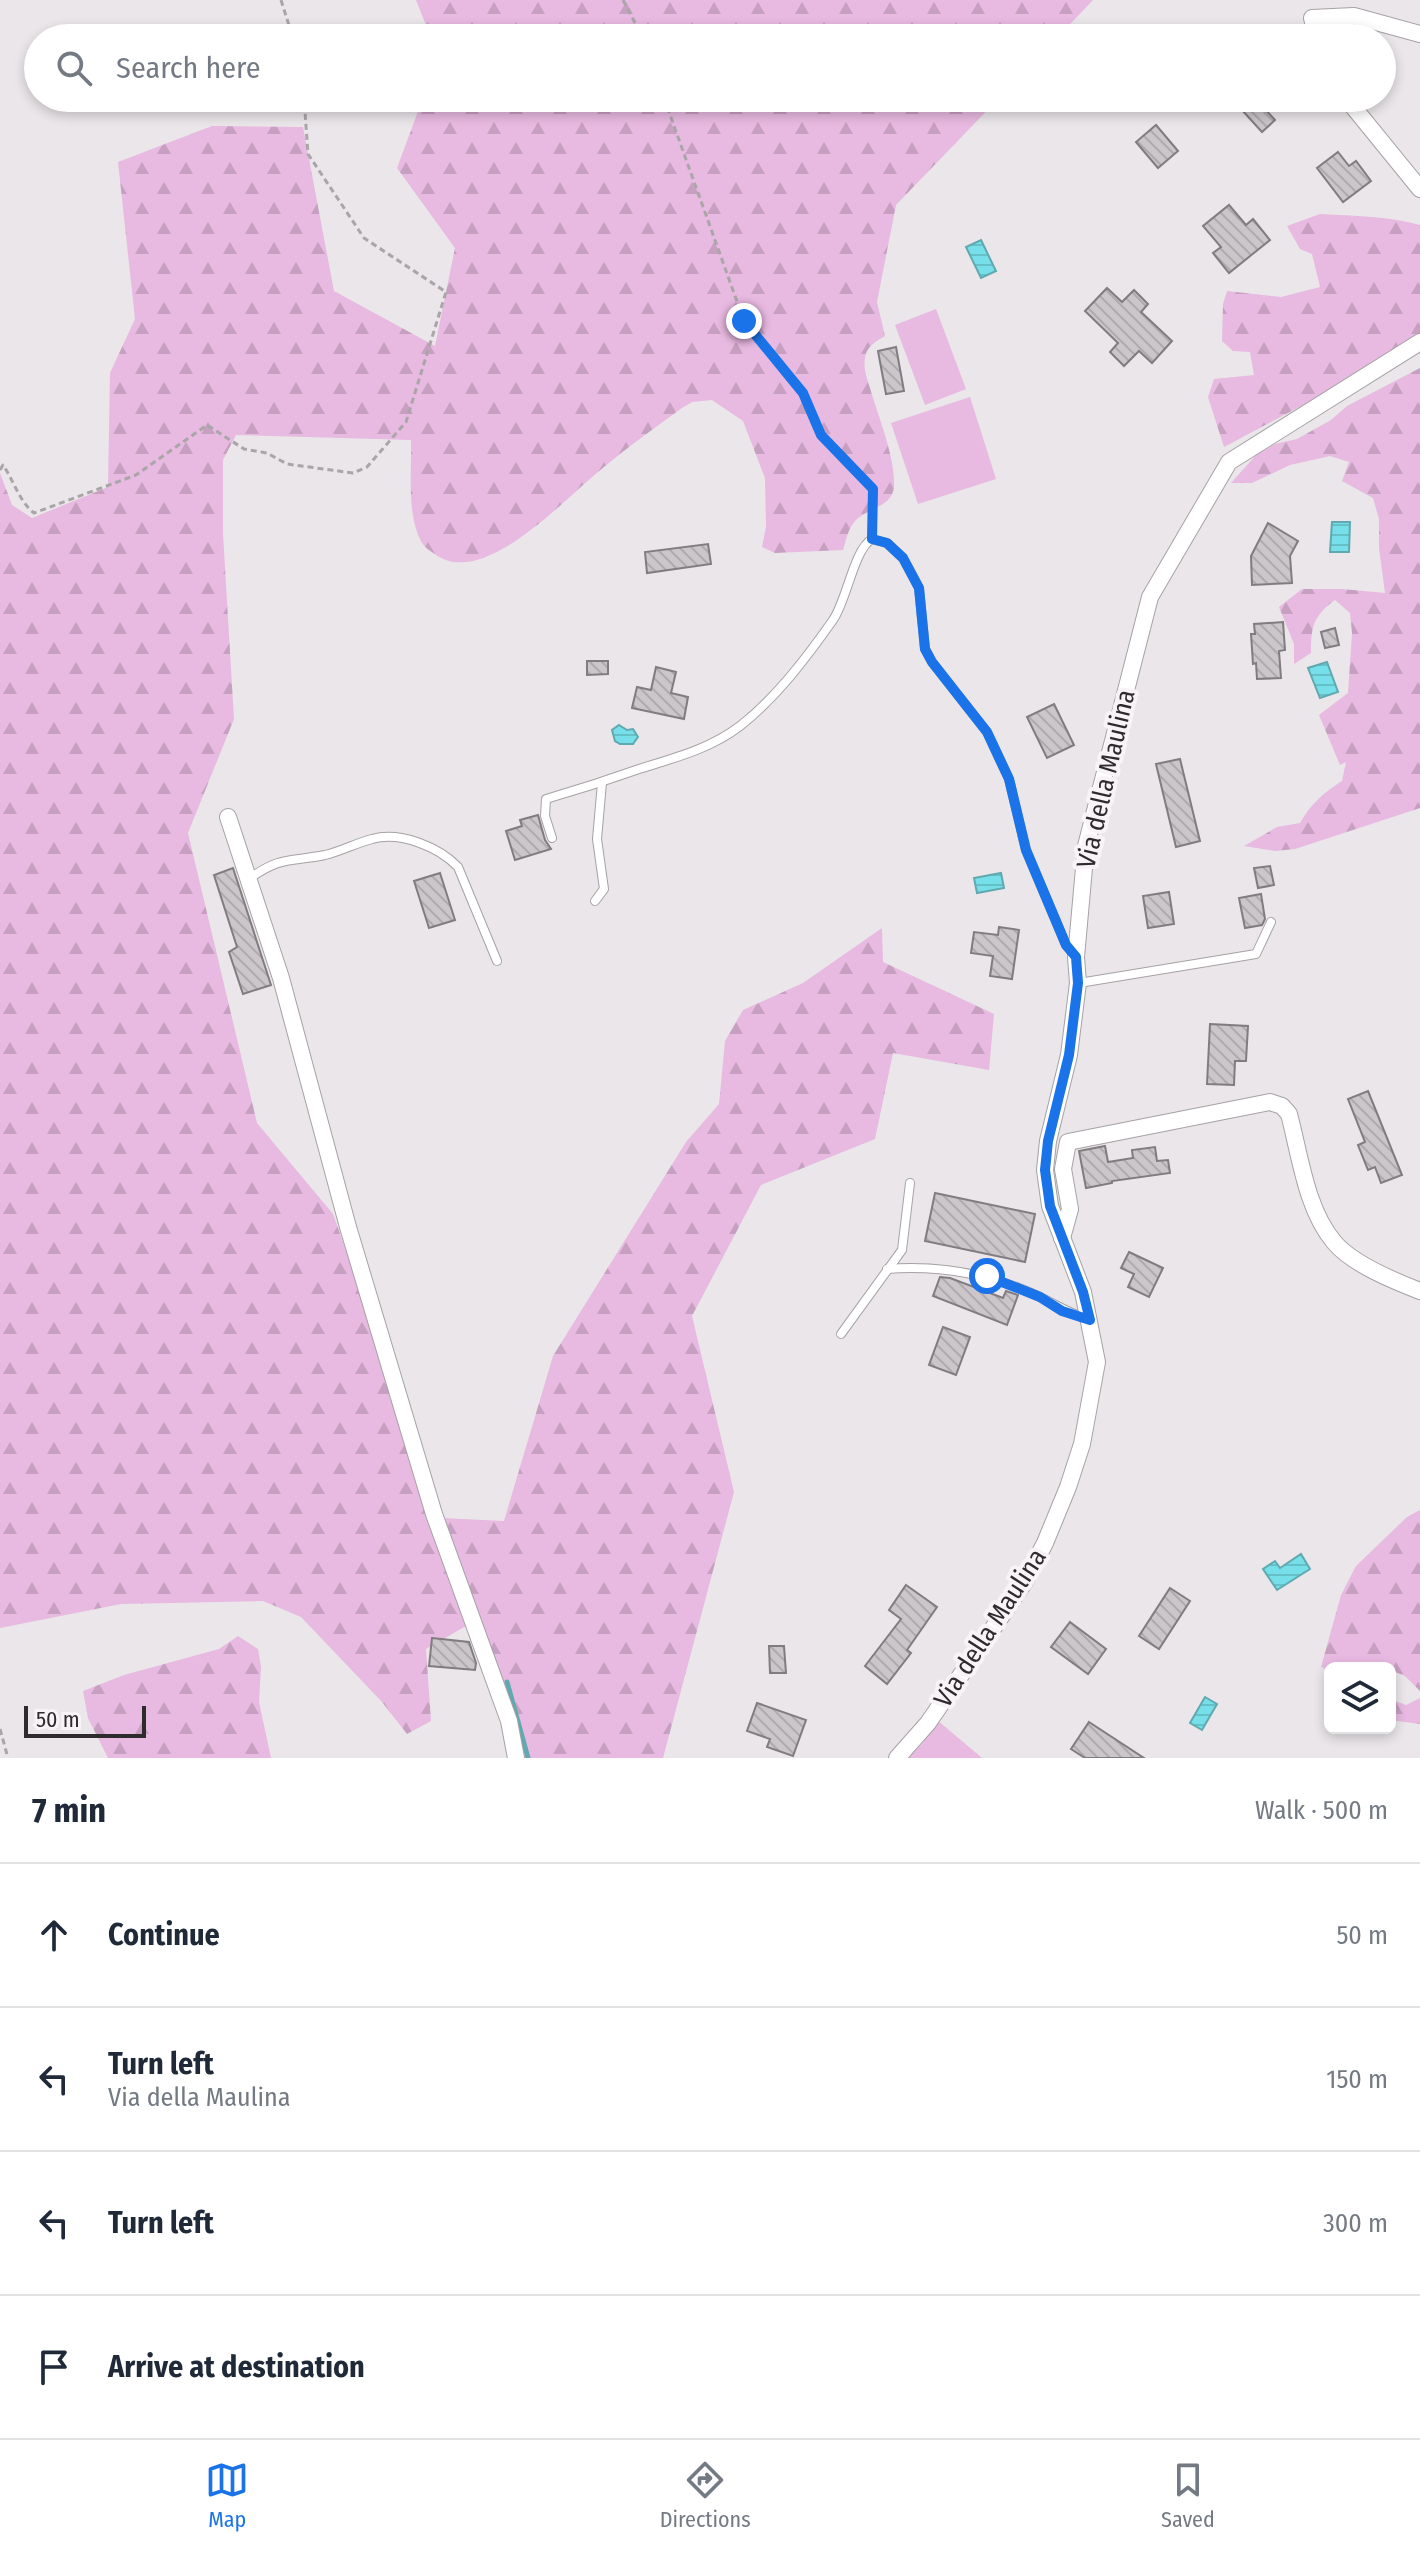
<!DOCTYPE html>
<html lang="en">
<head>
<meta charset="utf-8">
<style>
	body { margin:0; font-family:"Fira Sans Condensed",sans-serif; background:#f2f2f3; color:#1f2937 }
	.controls { position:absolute; right:24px; bottom:24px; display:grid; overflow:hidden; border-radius:12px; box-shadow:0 4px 12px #0003 }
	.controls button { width:72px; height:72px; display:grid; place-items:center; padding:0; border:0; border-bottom:2px solid #e0e1e3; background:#fff; color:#1f2937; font:40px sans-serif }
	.scale { position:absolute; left:24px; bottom:20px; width:122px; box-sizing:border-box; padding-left:8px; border:4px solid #2d2b2c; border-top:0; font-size:22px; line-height:28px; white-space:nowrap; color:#2d2b2c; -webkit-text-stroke:6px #f7f3f7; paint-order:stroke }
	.stop { position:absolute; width:24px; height:24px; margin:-18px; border:6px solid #1a73e8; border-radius:50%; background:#fff }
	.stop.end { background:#1a73e8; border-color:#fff; box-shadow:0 2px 8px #0008 }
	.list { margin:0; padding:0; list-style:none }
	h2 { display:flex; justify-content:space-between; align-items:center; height:104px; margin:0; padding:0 32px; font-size:34px }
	h2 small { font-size:26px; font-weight:400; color:#747a83 }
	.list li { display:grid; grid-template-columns:52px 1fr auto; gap:24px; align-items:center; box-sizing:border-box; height:144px; padding:0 32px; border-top:2px solid #e0e1e3 }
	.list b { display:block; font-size:30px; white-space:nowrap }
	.list p { margin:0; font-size:26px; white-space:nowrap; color:#747a83 }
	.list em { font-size:26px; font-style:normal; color:#747a83 }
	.icon { flex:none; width:44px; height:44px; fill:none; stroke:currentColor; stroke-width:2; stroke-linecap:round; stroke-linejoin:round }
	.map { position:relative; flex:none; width:1420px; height:1758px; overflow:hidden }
	.search { position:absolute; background:#fff; box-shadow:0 4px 12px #0003; left:24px; right:24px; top:24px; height:88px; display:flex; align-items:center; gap:20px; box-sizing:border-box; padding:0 28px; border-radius:44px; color:#747a83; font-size:30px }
	.sheet { height:680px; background:#fff }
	nav { display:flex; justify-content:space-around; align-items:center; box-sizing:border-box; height:112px; border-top:2px solid #e0e1e3; background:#fff; font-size:22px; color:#747a83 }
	nav a { display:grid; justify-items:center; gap:4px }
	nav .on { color:#1a73e8 }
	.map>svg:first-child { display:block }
	.grass { fill:#e8b9e1 }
	.forest { fill:url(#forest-firs) }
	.water { fill:url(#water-rules); stroke:#60a9b0; stroke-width:2 }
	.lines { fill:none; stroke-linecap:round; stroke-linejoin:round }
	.stream { stroke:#60a9b0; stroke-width:5 }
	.building { fill:url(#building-back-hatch); stroke:#807c7f; stroke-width:2 }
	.lane-casing { stroke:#a6a2a5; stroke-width:10 }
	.street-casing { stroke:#a6a2a5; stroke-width:18 }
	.path { stroke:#a9a6a8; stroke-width:3; stroke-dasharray:6 4; stroke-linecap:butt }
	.lane { stroke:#fff; stroke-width:8 }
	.street { stroke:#fff; stroke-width:16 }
	.route { stroke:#1a73e8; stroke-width:10 }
	.labels { text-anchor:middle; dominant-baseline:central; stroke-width:8; stroke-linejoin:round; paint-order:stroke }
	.street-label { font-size:26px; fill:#2d2b2c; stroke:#f7f3f7 }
</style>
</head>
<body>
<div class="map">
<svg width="1420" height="1758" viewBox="0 0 1420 1758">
	<defs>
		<pattern id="forest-firs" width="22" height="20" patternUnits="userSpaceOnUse" patternTransform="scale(2)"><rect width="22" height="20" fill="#e8b9e1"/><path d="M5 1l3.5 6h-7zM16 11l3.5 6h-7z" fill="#c79fc1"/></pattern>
		<pattern id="water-rules" width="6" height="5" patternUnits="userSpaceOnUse" patternTransform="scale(2)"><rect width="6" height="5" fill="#76dfe9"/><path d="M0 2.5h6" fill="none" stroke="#66c0c8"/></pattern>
		<pattern id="building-back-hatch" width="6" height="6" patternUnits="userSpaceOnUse" patternTransform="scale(2)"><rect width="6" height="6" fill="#cac6c9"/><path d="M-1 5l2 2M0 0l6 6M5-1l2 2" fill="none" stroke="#aeaaad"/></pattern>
	</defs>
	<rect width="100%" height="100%" fill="#eae6e9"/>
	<g class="grass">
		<path d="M 936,309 L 966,389 L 925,405 L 895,325 Z"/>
		<path d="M 970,397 L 996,479 L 918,504 L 891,423 Z"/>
		<path d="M 937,1720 L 982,1758 L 907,1758 L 923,1743 Z"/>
	</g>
	<g class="forest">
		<path d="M 416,0 L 1093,0 L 1057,38 L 431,38 Z"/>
		<path d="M 423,98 L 999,98 L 896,205 L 877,302 L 885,336 C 876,341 866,347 865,358 C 863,368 867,379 870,388 C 878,416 895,456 894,485 C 894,507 867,508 855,521 C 848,529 846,540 843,550 L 775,553 L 762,547 L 766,527 L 765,478 L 743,421 L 712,400 L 692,402 L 682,408 C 656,427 629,446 604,467 C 567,496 485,589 436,555 C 431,551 425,548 422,543 C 406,514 412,473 411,440 L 236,435 L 223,460 L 223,534 L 234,719 L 188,833 L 257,1123 L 333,1214 L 441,1518 L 504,1521 L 553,1356 L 686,1142 L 719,1104 L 725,1041 L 743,1010 L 803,983 L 882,928 L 883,962 L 994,1014 L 989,1070 L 893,1053 L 875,1139 L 761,1185 L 692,1316 L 734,1492 L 663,1758 L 529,1758 L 473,1622 L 426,1649 L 431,1721 L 407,1734 L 382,1702 L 301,1617 L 263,1601 L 121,1604 L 0,1628 L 0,473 L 12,505 L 32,518 L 108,487 L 110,373 L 135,319 L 118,162 L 212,126 L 303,127 L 334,291 L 435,346 L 455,248 L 397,168 Z"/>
		<path d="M 1320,214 C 1355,216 1387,216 1420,225 L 1420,343 L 1224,447 L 1208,397 L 1214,379 L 1254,375 L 1250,352 L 1233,351 L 1222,341 L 1223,304 L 1227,291 L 1281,297 L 1320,287 L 1312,254 L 1300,249 L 1287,226 Z"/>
		<path d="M 1420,368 L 1420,808 L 1295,849 L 1275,851 L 1244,846 L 1277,827 L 1300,823 C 1311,804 1323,793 1342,781 L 1346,762 L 1340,765 L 1319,715 L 1348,693 L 1352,633 L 1350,613 L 1335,600 C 1313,616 1311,627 1311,653 L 1294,664 L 1294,644 L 1279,607 L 1302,589 L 1342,589 L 1385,593 L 1379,548 L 1379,519 L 1373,498 L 1342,481 L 1349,462 L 1330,456 L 1290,465 L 1252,483 L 1231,483 L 1257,454 L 1275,444 L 1297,439 L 1331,420 L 1347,406 Z"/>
		<path d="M 1420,1510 L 1420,1691 L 1405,1676 L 1373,1663 L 1360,1668 L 1330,1668 L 1330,1671 L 1321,1667 L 1341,1595 L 1356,1566 L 1407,1517 Z"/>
		<path d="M 238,1636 L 258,1649 L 261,1667 L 259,1702 L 271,1758 L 108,1758 L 88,1718 L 83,1691 L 124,1675 L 219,1649 Z"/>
		<path d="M 1420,1698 L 1420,1724 L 1390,1720 L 1390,1699 L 1406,1705 Z"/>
	</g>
	<g class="water">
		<path d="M 981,240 L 996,271 L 981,278 L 966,247 Z"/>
		<path d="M 1332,522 L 1350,522 L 1349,552 L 1330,552 Z"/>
		<path d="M 1327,662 L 1338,692 L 1320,698 L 1308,668 Z"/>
		<path d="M 619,725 L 627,730 L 633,729 L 638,737 L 633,744 L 620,744 L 615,741 L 612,730 Z"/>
		<path d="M 1001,873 L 1004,888 L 977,893 L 974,878 Z"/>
		<path d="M 1301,1554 L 1310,1569 L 1277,1590 L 1263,1569 L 1275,1561 L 1280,1568 Z"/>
		<path d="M 1205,1697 L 1217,1704 L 1202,1730 L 1190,1723 Z"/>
	</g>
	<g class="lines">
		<path class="stream" d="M 507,1682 L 528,1758"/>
	</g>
	<g class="building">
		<path d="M 1231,98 L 1255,98 L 1275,120 L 1262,132 Z"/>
		<path d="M 1156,125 L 1178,151 L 1158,168 L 1136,142 Z"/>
		<path d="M 1338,152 L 1349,166 L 1356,161 L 1371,181 L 1343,202 L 1317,168 Z"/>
		<path d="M 1229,205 L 1246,225 L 1253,219 L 1270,240 L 1229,273 L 1213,253 L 1221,247 L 1203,226 Z"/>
		<path d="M 1107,288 L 1122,302 L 1134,290 L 1148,304 L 1141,312 L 1172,341 L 1152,363 L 1139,351 L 1124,366 L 1110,352 L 1118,343 L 1085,311 Z"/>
		<path d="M 896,347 L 904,391 L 886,394 L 878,351 Z"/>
		<path d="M 1268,523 L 1298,541 L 1290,556 L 1292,583 L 1252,585 L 1251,556 Z"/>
		<path d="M 708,544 L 711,564 L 647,573 L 645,552 Z"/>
		<path d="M 1283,622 L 1285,650 L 1279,651 L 1281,678 L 1257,679 L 1256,663 L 1253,664 L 1251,634 L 1255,634 L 1254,624 Z"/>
		<path d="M 1335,628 L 1339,645 L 1325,648 L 1321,632 Z"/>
		<path d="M 587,661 L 608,661 L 608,674 L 587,675 Z"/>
		<path d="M 656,667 L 676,672 L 671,693 L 688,697 L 684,719 L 632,708 L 637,687 L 651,690 Z"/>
		<path d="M 1054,704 L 1074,745 L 1047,758 L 1027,717 Z"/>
		<path d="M 1180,759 L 1200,841 L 1176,847 L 1156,764 Z"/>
		<path d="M 538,815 L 545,840 L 551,849 L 515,860 L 506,831 L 522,826 L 520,820 Z"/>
		<path d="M 1270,866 L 1274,885 L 1258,888 L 1254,868 Z"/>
		<path d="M 233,868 L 271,985 L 243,994 L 229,952 L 237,947 L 214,875 Z"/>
		<path d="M 440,873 L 455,920 L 429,928 L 414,881 Z"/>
		<path d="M 1169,892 L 1174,924 L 1148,928 L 1143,896 Z"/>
		<path d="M 1261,894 L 1265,919 L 1262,925 L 1245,928 L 1239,898 Z"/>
		<path d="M 999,927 L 1019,930 L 1012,979 L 990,976 L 993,956 L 971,953 L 974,932 L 998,935 Z"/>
		<path d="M 1210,1024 L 1248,1026 L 1246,1061 L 1235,1061 L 1234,1085 L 1207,1084 Z"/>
		<path d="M 1368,1091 L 1402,1175 L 1381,1183 L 1375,1167 L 1368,1170 L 1358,1145 L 1365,1142 L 1348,1099 Z"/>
		<path d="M 1105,1146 L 1108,1162 L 1133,1158 L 1132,1150 L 1155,1147 L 1157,1161 L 1168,1160 L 1170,1173 L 1112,1181 L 1112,1183 L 1086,1188 L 1079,1151 Z"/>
		<path d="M 935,1193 L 1035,1214 L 1025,1262 L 925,1241 Z"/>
		<path d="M 1129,1252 L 1163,1268 L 1149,1297 L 1128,1287 L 1134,1274 L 1121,1268 Z"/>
		<path d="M 940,1277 L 950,1278 L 1003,1298 L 1006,1291 L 1018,1295 L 1007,1325 L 933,1296 Z"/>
		<path d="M 943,1327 L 970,1337 L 956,1375 L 929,1365 Z"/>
		<path d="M 906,1585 L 937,1607 L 907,1650 L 911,1653 L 887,1684 L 865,1666 L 901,1619 L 889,1610 Z"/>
		<path d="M 1170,1588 L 1190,1601 L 1159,1649 L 1139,1636 Z"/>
		<path d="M 1070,1622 L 1106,1649 L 1088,1674 L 1051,1647 Z"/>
		<path d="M 432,1638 L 469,1642 L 476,1663 L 475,1670 L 429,1666 Z"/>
		<path d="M 769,1646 L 784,1646 L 786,1673 L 770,1673 Z"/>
		<path d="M 757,1703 L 806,1720 L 793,1756 L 767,1747 L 770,1739 L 747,1731 Z"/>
		<path d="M 1089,1722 L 1144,1758 L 1085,1758 L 1071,1749 Z"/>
	</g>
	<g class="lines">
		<g class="lane-casing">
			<g id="lane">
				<path d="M 552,838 L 545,816 L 546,799 C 577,790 608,780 639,769 C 674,758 710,749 740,726 C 776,698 807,657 833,620 C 847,600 854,549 872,539 L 887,543 L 903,558 L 919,588 L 925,649 L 932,662 L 987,732 L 1009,779 L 1026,850 L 1066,945 L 1074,955"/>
				<path d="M 249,879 C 280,856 290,862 325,855 C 342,851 356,843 372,839 C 400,831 439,847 458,867 L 497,961"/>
				<path d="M 595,901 L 604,889 L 597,839 L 602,783"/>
				<path d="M 1079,983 L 1256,954 L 1271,922"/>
				<path d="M 887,1269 C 939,1265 990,1274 1038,1296 C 1057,1305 1066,1312 1088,1319"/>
				<path d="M 841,1334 L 902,1250 L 910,1183"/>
			</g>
		</g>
		<g class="street-casing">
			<g id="street">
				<path d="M 1317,38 L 1312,18 L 1354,16 L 1420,34"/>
				<path d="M 1346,98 L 1420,189"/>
				<path d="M 228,817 L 281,978 L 348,1227 L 434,1514 L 509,1721 L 516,1758"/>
				<path d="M 1062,1238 L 1070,1209 L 1063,1169 L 1068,1142 L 1270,1102 L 1282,1106 L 1289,1114 C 1300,1155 1306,1209 1334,1242 C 1352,1264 1394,1281 1420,1291"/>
				<path d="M 897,1758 L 928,1723 L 1024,1583 L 1045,1543 L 1068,1487 L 1082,1444 L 1097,1362 L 1083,1292 L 1050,1206 L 1045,1170 L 1048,1141 L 1069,1055 L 1078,983 L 1076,957 L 1086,846 L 1150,597 L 1229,462 L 1420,342"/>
			</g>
		</g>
		<g class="path">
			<path d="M 281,0 L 293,38"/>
			<path d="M 623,0 L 643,38"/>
			<path d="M 664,98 L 744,321 L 803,393 L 821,435 L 873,489 L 872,526"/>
			<path d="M 0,470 L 3,465 C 14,481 19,501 34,513 L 136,475 L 207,425 L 244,449 L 267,453 L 287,464 L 353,473 L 367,467 L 406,422 L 446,292 L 364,238 L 308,154 L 304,98"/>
			<path d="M 0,1729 L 8,1758"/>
		</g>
		<use href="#lane" class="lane"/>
		<use href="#street" class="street"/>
	</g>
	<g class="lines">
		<path class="route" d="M 744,321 L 803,393 L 821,435 L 873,489 L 872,539 L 887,543 L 903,558 L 919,588 L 925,649 L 932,662 L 987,732 L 1009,779 L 1026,850 L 1066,945 L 1076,957 L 1078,983 L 1069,1055 L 1048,1141 L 1045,1170 L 1050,1206 L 1083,1292 L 1090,1320 L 1062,1311 L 1040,1297 L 987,1276"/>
	</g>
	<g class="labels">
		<g class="street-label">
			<text transform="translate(1106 779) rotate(-77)">Via della Maulina</text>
			<text transform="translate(990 1628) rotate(-57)">Via della Maulina</text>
		</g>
	</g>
</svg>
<div class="controls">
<button><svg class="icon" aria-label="layers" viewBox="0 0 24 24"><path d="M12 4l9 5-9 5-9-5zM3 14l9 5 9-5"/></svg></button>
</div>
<div class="scale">50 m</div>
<div class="stop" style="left:987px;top:1276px"></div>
<div class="stop end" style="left:744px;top:321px"></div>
<div class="search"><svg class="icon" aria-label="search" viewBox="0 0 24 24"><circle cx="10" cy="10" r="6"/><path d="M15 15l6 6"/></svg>Search here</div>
</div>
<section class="sheet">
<h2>7 min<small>Walk · 500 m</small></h2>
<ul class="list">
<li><svg class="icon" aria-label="ahead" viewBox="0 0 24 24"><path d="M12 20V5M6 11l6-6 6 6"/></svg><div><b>Continue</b></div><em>50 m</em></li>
<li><svg class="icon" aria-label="left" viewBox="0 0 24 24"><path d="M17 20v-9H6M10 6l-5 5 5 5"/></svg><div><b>Turn left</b><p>Via della Maulina</p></div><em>150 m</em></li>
<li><svg class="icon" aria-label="left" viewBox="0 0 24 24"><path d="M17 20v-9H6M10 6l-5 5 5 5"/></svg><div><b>Turn left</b></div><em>300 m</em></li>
<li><svg class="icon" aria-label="arrive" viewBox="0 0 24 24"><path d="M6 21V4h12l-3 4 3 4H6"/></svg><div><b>Arrive at destination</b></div></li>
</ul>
</section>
<nav>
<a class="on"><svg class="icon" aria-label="map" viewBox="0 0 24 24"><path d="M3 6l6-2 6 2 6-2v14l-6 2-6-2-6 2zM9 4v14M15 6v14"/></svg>Map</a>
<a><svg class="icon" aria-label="directions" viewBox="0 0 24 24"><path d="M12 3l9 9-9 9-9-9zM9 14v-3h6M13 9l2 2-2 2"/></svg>Directions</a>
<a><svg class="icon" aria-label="saved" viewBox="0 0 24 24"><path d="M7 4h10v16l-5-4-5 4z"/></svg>Saved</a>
</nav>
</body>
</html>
